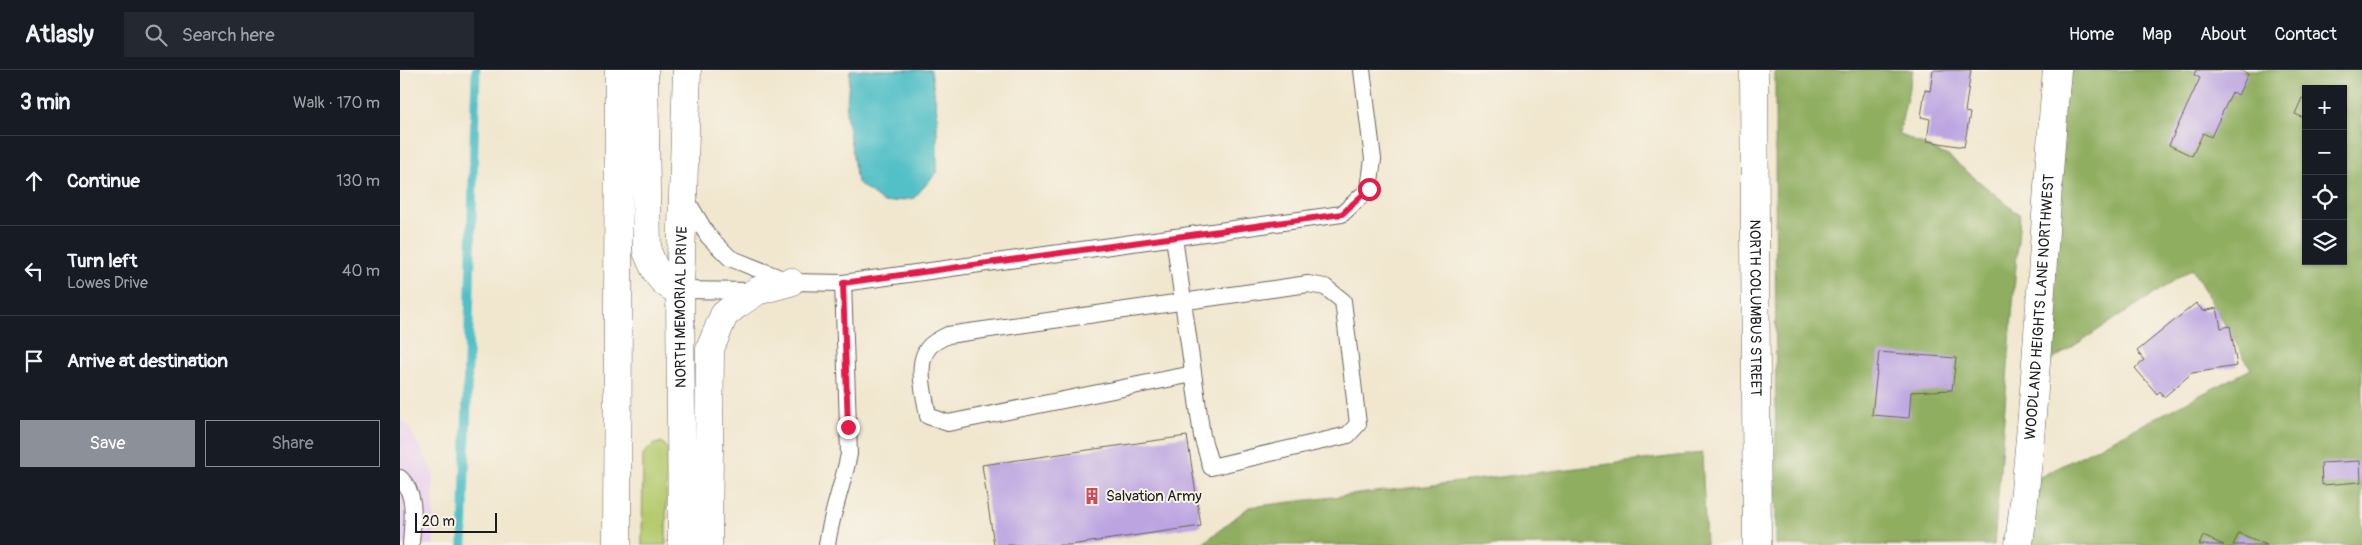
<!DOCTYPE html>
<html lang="en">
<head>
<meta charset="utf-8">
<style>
	body { margin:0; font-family:Pangolin,sans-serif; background:#242831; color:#f1f3f6 }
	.controls { position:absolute; right:15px; top:15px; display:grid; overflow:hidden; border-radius:0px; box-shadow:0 1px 4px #0004 }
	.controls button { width:45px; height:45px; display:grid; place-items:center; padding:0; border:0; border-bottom:1px solid #363941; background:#171b24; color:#f1f3f6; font:25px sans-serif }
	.scale { position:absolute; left:15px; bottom:12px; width:82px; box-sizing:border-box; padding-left:5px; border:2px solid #1c1c1c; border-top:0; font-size:14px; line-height:18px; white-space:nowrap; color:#1c1c1c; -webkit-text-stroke:4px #f7f3e8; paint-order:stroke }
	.stop { position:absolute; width:15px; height:15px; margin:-11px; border:4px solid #e11d48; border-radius:50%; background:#fff }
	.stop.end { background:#e11d48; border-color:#fff; box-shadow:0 1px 5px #0008 }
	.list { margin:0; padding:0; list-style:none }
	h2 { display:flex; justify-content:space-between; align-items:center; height:65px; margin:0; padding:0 20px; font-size:21px }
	h2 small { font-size:16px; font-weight:400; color:#9ea1a6 }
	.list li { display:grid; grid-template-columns:32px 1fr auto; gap:15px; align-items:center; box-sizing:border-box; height:90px; padding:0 20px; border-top:1px solid #363941 }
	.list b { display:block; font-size:19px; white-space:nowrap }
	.list p { margin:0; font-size:16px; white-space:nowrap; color:#9ea1a6 }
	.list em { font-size:16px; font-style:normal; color:#9ea1a6 }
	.actions { display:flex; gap:10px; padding:15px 20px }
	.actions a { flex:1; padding:11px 0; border:1px solid #8c9099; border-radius:0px; text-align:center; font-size:18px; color:#8c9099 }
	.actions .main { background:#8c9099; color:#fff }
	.icon { flex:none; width:28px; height:28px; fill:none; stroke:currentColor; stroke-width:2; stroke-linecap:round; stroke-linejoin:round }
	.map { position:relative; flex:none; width:1962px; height:475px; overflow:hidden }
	header { display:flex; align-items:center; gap:30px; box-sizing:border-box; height:70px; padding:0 25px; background:#171b24; border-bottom:1px solid #363941 }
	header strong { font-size:24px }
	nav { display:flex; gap:28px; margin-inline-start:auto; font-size:18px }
	.search { width:350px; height:45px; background:#242831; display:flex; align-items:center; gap:12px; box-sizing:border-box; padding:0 18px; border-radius:0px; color:#9ea1a6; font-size:19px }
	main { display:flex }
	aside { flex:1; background:#171b24 }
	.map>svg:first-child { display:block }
	.built { fill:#e9d1ed }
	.green { fill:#b5ca6e; stroke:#687345 }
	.forest { fill:#90ae61; stroke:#56653e; fill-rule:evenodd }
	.water { fill:#52c0c7; stroke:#376e72 }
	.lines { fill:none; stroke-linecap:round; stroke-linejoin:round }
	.stream { stroke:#52c0c7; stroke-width:9 }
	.building { fill:#bca4e1 }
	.service-casing { stroke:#67635b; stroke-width:18 }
	.minor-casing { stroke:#67635b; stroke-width:29 }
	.primary-casing { stroke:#67635b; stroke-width:29 }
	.service { stroke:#fff; stroke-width:16 }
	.minor { stroke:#fff; stroke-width:28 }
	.primary { stroke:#fff; stroke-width:28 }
	.route { stroke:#e11d48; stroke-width:6 }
	.labels { text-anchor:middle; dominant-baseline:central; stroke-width:4; stroke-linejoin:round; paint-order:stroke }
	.street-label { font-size:15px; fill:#1c1c1c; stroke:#f7f3e8 }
	.poi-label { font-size:15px; fill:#1c1c1c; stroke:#f7f3e8; text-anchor:start }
</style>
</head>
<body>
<header>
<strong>Atlasly</strong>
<div class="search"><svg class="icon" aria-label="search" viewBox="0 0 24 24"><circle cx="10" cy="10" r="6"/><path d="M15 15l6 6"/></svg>Search here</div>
<nav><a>Home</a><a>Map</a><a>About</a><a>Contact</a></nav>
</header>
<main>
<aside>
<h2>3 min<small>Walk · 170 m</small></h2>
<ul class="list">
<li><svg class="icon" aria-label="ahead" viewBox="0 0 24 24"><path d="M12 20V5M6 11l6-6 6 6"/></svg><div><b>Continue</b></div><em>130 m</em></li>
<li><svg class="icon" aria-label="left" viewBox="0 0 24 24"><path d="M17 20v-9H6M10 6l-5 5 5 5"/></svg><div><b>Turn left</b><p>Lowes Drive</p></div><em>40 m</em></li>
<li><svg class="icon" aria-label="arrive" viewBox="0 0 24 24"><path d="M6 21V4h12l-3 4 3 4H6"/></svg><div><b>Arrive at destination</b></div></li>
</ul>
<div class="actions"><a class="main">Save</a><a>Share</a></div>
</aside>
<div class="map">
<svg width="1962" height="475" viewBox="0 0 1962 475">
	<rect width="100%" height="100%" fill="#f7f3e8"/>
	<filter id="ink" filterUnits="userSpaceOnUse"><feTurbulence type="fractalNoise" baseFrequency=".02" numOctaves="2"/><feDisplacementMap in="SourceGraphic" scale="10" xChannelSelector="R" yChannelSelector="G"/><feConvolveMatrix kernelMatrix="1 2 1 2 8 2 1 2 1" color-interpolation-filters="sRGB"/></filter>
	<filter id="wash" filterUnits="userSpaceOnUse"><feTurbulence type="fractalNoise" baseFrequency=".0096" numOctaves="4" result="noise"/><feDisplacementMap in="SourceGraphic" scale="20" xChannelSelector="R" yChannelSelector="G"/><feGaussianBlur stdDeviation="1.12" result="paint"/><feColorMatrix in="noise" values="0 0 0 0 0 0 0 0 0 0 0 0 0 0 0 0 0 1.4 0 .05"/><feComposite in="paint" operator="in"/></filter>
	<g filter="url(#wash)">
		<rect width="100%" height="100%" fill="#f1e7cf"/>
		<path class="built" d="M 0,350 L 8,355 L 33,403 L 34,475 L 0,475 Z"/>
		<path class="green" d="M 262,372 L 267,378 L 266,475 L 242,475 L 243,384 L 252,375 Z"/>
		<g class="forest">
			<path d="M 1375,0 L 1513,0 L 1499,64 L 1548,86 L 1620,145 L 1594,475 L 1376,475 Z"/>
			<path d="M 1666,0 L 1962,0 L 1962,475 L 1628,475 L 1636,409 L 1851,299 L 1792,199 L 1646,294 ZM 1906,19 L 1943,19 L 1943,191 L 1906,191 Z"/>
			<path d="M 1302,383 L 1306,475 L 801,475 L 849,437 Z"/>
		</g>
		<path class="water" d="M 450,0 L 531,0 L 537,42 L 537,102 L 514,128 L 484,133 L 457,112 L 446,43 Z"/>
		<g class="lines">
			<path class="stream" d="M 63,475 L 76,0"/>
		</g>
		<g id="blocks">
			<g class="building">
				<path d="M 1533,0 L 1571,0 L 1565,42 L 1570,43 L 1564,77 L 1527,71 L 1530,49 L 1521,47 L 1525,20 L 1530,21 Z"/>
				<path d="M 1796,0 L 1840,0 L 1848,4 L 1838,25 L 1832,22 L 1811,67 L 1803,63 L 1792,86 L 1769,75 L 1800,8 L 1794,5 Z"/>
				<path d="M 1902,28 L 1906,29 L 1906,49 L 1895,44 Z"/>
				<path d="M 1796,233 L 1803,241 L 1817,238 L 1821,258 L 1830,256 L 1837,296 L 1792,303 L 1764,327 L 1760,321 L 1757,324 L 1735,298 L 1744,290 L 1737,281 Z"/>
				<path d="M 1479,282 L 1556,288 L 1552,320 L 1511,322 L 1509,348 L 1472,345 Z"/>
				<path d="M 787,366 L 801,456 L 670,475 L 594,475 L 582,395 Z"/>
				<path d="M 1960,391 L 1961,412 L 1922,415 L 1921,393 Z"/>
				<path d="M 1839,463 L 1867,475 L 1833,475 Z"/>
				<path d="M 1803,466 L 1824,475 L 1799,475 Z"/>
			</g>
		</g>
	</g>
	<g filter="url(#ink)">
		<use href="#blocks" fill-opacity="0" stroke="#67635b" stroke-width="1"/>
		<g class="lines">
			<g class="service-casing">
				<g id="service">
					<path d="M 286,129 L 308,166 L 330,188 L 390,212 L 443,213 L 942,144 L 969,119 L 973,89 L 962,0"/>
					<path d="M 774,167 L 802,366 L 811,397 L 948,365 L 958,354 L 943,231 L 925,217 L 908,214 L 548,265 C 542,268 535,271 530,276 C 514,292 525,326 528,346 L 548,353 L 793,304"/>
					<path d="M 280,220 L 352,221"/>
					<path d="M 0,408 C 18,424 12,453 11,475"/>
					<path d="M 427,475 C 431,444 443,415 449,384 L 443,213"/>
				</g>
			</g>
			<g class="minor-casing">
				<g id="minor">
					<path id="s1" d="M 1354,0 L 1357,475"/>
					<path id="s2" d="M 1619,475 C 1638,317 1643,158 1657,0"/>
				</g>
			</g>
			<g class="primary-casing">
				<g id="primary">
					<path d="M 244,0 L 247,181 C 255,200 259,214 280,220"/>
					<path d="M 217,475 L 219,0"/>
					<path id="s3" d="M 282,475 L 280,220 L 287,0"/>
					<path d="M 308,475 L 310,279 L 324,245 L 336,235 L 357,221 L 390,212"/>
				</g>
			</g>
			<use href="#service" class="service"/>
			<use href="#minor" class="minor"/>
			<use href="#primary" class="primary"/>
		</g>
	</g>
	<g class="lines" filter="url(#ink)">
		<path class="route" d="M 448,357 L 443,213 L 942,144 L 969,119"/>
	</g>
	<defs>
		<g id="building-bare" transform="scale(1.35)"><path d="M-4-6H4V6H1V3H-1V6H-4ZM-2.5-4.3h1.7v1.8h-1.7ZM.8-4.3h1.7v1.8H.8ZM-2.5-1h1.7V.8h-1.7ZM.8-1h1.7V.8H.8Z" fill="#d1495b" stroke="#f7f3e8" stroke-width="2.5" paint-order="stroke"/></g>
	</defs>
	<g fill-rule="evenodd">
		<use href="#building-bare" x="692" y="426"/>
	</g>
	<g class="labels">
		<g class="street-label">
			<text stroke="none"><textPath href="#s3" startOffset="238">NORTH MEMORIAL DRIVE</textPath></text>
			<text stroke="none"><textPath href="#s1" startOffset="238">NORTH COLUMBUS STREET</textPath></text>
			<text stroke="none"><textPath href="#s2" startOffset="239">WOODLAND HEIGHTS LANE NORTHWEST</textPath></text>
		</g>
		<g class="poi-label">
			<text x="706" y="426">Salvation Army</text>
		</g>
	</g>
</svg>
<div class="controls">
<button>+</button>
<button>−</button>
<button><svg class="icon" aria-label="locate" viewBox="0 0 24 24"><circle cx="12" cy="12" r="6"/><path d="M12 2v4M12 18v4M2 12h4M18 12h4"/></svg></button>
<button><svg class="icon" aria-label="layers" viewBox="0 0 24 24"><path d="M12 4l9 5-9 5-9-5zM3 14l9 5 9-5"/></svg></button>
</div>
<div class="scale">20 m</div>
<div class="stop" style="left:969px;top:119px"></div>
<div class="stop end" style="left:448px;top:357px"></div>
</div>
</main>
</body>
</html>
